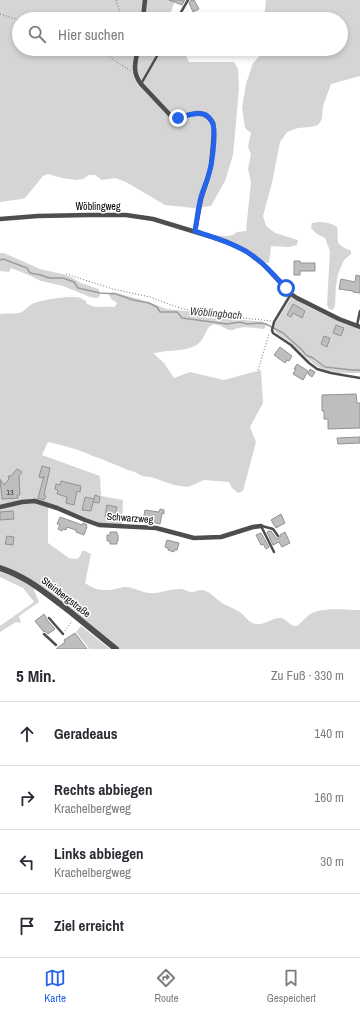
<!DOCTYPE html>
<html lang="de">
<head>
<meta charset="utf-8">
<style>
	body { margin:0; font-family:"Archivo Narrow",sans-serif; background:#f2f2f3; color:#2b2b33 }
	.stop { position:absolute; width:12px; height:12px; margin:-9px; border:3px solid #2563eb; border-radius:50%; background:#fff }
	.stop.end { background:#2563eb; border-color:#fff; box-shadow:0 1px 4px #0008 }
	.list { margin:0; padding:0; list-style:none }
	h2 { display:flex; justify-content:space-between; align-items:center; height:52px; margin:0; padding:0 16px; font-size:17px }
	h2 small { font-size:13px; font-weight:400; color:#7c7c81 }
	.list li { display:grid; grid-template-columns:26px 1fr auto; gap:12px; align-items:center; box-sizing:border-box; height:64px; padding:0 16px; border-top:1px solid #e1e1e2 }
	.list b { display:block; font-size:15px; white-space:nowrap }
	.list p { margin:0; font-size:13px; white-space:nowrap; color:#7c7c81 }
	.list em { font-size:13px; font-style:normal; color:#7c7c81 }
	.icon { flex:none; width:22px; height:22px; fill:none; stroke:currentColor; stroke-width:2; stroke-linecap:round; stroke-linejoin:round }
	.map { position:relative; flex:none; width:360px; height:649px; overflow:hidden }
	.search { position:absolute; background:#fff; box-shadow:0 2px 6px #0003; left:12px; right:12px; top:12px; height:44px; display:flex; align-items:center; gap:10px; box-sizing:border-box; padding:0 14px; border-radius:22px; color:#7c7c81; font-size:15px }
	.sheet { height:308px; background:#fff }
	nav { display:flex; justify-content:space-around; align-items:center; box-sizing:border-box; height:56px; border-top:1px solid #e1e1e2; background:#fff; font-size:11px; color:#7c7c81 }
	nav a { display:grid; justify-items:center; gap:2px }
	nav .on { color:#2563eb }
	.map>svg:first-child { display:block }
	.green { fill:#d5d5d5 }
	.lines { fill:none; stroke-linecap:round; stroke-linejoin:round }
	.stream { stroke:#9c9c9c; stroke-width:1.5 }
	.building { fill:#bebebe; stroke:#929292 }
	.path { stroke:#707070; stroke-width:1; stroke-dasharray:1 2; stroke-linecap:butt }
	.service { stroke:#4e4e4e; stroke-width:2.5 }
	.minor { stroke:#4e4e4e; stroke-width:4.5 }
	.tertiary { stroke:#4e4e4e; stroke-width:6 }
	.route { stroke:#2563eb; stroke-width:5 }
	.labels { text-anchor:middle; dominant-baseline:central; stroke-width:3; stroke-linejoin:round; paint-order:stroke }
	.number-label { font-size:8px; fill:#303030 }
	.street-label { font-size:10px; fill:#000; stroke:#fff }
	.water-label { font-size:11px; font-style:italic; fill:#3d3d3d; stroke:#fff }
</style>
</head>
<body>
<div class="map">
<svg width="360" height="649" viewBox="0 0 360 649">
	<rect width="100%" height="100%" fill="#fff"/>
	<g class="green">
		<path d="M 0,0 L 175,0 L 169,18 L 170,19 L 19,19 L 19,49 L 183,49 L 189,62 L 234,62 L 238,69 L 239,89 L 233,155 L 225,181 L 211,206 L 194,208 L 165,205 L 126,182 L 115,178 L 102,180 L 95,175 L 89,175 L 83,179 L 76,180 L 62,178 L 48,174 L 43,176 L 25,198 L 22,199 L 0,202 Z"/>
		<path d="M 266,0 L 360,0 L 360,76 L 331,84 L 323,106 L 322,119 L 318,125 L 311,127 L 298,128 L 287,132 L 280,142 L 272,183 L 263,216 L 266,226 L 275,233 L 298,240 L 297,245 L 289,247 L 271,246 L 269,263 L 264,262 L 247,250 L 212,235 L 226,236 L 233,235 L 237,232 L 246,231 L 251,182 L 248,169 L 251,154 L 248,147 L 251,133 L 245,128 L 242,108 L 246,84 L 253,63 L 266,49 L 341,49 L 341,19 L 264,19 Z"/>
		<path d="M 318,222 C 324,222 332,223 337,227 C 339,232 336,239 339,244 C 342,247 347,249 351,251 L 351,254 L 344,260 L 338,274 L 336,286 L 335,306 L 333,310 L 329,309 L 327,305 L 330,251 L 325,238 L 317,234 L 311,228 L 312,223 Z"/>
		<path d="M 0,253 L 4,253 L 40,269 L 62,274 L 71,277 L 81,283 L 99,289 L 100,296 L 97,298 L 90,297 L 63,286 L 41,281 L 31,276 L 11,268 L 9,272 L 0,271 Z"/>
		<path d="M 113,292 L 142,300 L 167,309 L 196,312 L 203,317 L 226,318 L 264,322 L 266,325 L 265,328 L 263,329 C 258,328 244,326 239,328 C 235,328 234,331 230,330 C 224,329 219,323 212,325 C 206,327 205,339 198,344 C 189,350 179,350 168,351 C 163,351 158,353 153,353 L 164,363 L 174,378 L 190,372 L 224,380 L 261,370 L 263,403 L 250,427 L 256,442 L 243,491 L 238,493 L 232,488 L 229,482 L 204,480 L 188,487 L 174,485 L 151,477 L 142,476 L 135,472 L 128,470 L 99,458 C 94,457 91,455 86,453 C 74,448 61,445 48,442 L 42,455 L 100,476 L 101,496 L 123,500 L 122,525 L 99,524 L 36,500 L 0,506 L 0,314 C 6,313 13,314 19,313 C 24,312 27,307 32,304 C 41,300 71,295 81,298 C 82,299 86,301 86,301 L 87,304 C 97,309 104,306 114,307 L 117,304 L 116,302 L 112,300 L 109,295 L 110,293 Z"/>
		<path d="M 292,296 C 310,311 338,319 360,328 L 360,373 C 345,373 328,374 315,365 C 307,359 300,350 292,344 C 287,339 280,337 275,331 C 273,328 274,324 277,321 Z"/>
		<path d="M 35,503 L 48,507 L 48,543 L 69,558 L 77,559 L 80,556 L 82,551 L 85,551 L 91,554 L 85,583 C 96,591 104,591 116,589 C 119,588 122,587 125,587 C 133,587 141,592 149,593 C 159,594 169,589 179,589 C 183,588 186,591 190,592 C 195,592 198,590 202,590 C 210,591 216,599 222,603 C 228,607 235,608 241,613 C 246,617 248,622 255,624 C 265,626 272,617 281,618 C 287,619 291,627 296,626 C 299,626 306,616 312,613 C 325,607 346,610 360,610 L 360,649 L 119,649 L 46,591 L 0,566 L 0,509 L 22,504 Z"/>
		<path d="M 0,572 L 19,578 L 35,588 L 34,590 L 39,602 L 19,616 L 21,623 L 16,622 L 0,632 L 0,626 L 34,602 L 23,588 L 0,577 Z"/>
		<path d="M 81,626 L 110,649 L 89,649 L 87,646 L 76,632 Z"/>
	</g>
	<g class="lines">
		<path class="stream" d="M 0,260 L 3,259 L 27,268 L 30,273 L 41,275 L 49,278 L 63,278 L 74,282 L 78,288 L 100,293 L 116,294 L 133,300 L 149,303 L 157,307 L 160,312 L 177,312 L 182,318 L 227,324 L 240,322 L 247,324 L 260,323 L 266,324 L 283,333 L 301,349 L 306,355 L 313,358 L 325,367 L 352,370 L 360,370"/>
	</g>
	<g class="building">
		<path d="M 169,0 L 185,0 L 182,5 Z"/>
		<path d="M 191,0 L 194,0 L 199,9 L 193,12 L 189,3 Z"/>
		<path d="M 294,261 L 300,261 L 300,263 L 315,263 L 315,271 L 300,271 L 300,275 L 294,275 Z"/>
		<path d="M 356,275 L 360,276 L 360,293 L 353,292 L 353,291 L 339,289 L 341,279 L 355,282 Z"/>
		<path d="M 293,304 L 305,311 L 302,318 L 293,313 L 291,317 L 287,315 Z"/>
		<path d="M 336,325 L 344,328 L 341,336 L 333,333 Z"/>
		<path d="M 324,336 L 330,338 L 327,347 L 321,344 Z"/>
		<path d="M 280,347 L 292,356 L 289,361 L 287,360 L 285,363 L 274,355 Z"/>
		<path d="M 297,364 L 308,371 L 303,380 L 293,374 L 296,369 L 294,369 Z"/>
		<path d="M 310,369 L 315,372 L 312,377 L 308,374 Z"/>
		<path d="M 356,394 L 357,403 L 360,403 L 360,428 L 328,429 L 328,419 L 324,419 L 324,411 L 322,411 L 322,395 Z"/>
		<path d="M 360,437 L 360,443 L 338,444 L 337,438 Z"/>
		<path d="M 42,466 L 50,468 L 44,495 L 46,496 L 44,500 L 38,498 L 44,476 L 42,478 L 39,477 Z"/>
		<path d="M 17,469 L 22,472 L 19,476 L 20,495 L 17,495 L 18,498 L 2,499 L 0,479 L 4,485 L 9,479 L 8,476 L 11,476 Z"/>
		<path d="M 61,481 L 81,486 L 80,492 L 77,491 L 74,505 L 66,503 L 67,497 L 57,494 L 58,490 L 55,489 L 56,484 L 60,485 Z"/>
		<path d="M 95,495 L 100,497 L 99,503 L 93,502 Z"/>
		<path d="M 85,497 L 94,499 L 91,511 L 82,510 Z"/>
		<path d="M 107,505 L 117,507 L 114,519 L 105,517 Z"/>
		<path d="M 160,509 L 164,510 L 164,514 L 162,513 L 160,524 L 143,520 L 145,510 L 159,512 Z"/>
		<path d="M 13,511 L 14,519 L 0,520 L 0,512 Z"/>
		<path d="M 281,514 L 285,523 L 276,528 L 271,520 Z"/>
		<path d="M 60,517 L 82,525 L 83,523 L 87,525 L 86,527 L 87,527 L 84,535 L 76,532 L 76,530 L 67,527 L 66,530 L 63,529 L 62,531 L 58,529 L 60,525 L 57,524 Z"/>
		<path d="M 269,531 L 271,531 L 276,538 L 278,539 L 280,537 L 280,535 L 285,532 L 290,543 L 282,547 L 279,542 L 273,545 L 267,532 Z"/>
		<path d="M 110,532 L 117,532 L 117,535 L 118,535 L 118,541 L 117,541 L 117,544 L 110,544 L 110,541 L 107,541 L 107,535 L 110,535 Z"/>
		<path d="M 261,533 L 269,547 L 266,549 L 263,544 L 261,545 L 256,535 Z"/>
		<path d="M 7,536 L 14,537 L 13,545 L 5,544 Z"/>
		<path d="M 167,540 L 179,543 L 177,550 L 174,550 L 174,552 L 168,550 L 168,548 L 165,547 Z"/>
		<path d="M 44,614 L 46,617 L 47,620 L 55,629 L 48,634 L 46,632 L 43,631 L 35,621 Z"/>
		<path d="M 75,633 L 87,649 L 56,649 L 65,642 L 64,640 Z"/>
	</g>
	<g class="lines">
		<g class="path">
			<path d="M 116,0 L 122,19"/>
			<path d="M 0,14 L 19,20"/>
			<path d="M 97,49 L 131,71"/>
			<path d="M 129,49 L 131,58"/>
			<path d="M 66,274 L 113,289 L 150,297 L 180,308 L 202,313 L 225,316 L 271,321"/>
			<path d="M 258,370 L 269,334"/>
			<path d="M 65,631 L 72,621"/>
		</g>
		<g class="service">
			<path d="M 177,19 L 188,0"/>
			<path d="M 141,84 L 161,49"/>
			<path d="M 291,294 L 274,322 L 272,330 L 273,333 L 291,345 L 309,363 L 317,369 L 331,373 L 360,378"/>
			<path d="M 357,325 L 360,311"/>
			<path d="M 261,526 L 274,552"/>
			<path d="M 262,526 L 273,529 L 278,536"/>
			<path d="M 49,618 L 63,634"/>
			<path d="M 44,634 L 56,645"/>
		</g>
		<g class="minor">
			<path d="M 143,19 L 145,0"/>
			<path d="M 138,49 C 135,63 132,72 141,84 L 172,117 L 178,117 L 198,113 L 203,114 L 209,118 L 213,123 L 214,130 L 213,144 L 211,166 L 208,177 L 201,199 L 195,231"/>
			<path d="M 0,219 L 38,216 L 88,215 L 126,215 L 153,219 L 212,237 L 227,242 L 246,251 L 263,264 L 291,294 L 297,298 L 339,319 L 360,327"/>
			<path d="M 0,507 L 22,502 L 35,501 L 57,508 L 85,520 L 99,525 L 156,528 L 194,538 L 221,537 L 253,527 L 261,526"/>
		</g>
		<path class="tertiary" d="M 0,568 C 28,577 45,593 68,610 C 84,623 100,636 116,649"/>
	</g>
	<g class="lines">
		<path class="route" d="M 178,118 C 185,116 195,112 203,114 C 208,115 211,119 213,124 C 216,136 212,165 208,177 C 206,184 203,190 201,197 C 198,208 197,220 195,231 C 212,237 231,242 247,252 C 262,261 274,275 286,288"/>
	</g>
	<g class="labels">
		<g class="number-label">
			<text x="10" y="492">13</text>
		</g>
		<g class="street-label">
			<text x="98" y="206">Wöblingweg</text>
			<text transform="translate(130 518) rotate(4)">Schwarzweg</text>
			<text transform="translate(66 597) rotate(38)">Steinbergstraße</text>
		</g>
		<g class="water-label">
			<text transform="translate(216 313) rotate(5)">Wöblingbach</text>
		</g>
	</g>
</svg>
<div class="stop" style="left:286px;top:288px"></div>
<div class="stop end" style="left:178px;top:118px"></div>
<div class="search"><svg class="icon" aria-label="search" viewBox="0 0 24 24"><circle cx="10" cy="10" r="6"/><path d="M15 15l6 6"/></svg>Hier suchen</div>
</div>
<section class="sheet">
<h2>5 Min.<small>Zu Fuß · 330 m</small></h2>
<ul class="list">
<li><svg class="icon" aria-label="ahead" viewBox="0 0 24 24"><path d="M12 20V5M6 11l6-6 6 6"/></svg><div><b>Geradeaus</b></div><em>140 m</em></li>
<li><svg class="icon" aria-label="right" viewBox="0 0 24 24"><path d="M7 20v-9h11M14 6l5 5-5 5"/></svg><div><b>Rechts abbiegen</b><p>Krachelbergweg</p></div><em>160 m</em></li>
<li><svg class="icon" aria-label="left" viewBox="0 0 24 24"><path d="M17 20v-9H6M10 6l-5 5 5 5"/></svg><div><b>Links abbiegen</b><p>Krachelbergweg</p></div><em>30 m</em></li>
<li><svg class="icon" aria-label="arrive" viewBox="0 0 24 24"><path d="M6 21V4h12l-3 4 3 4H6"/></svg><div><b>Ziel erreicht</b></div></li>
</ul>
</section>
<nav>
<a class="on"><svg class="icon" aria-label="map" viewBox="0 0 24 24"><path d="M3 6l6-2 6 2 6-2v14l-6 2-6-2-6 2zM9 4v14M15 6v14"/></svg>Karte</a>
<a><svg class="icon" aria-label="directions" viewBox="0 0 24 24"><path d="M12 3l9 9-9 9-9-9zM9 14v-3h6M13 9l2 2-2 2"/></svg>Route</a>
<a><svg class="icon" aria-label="saved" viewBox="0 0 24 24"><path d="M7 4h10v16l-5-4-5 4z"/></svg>Gespeichert</a>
</nav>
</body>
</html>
